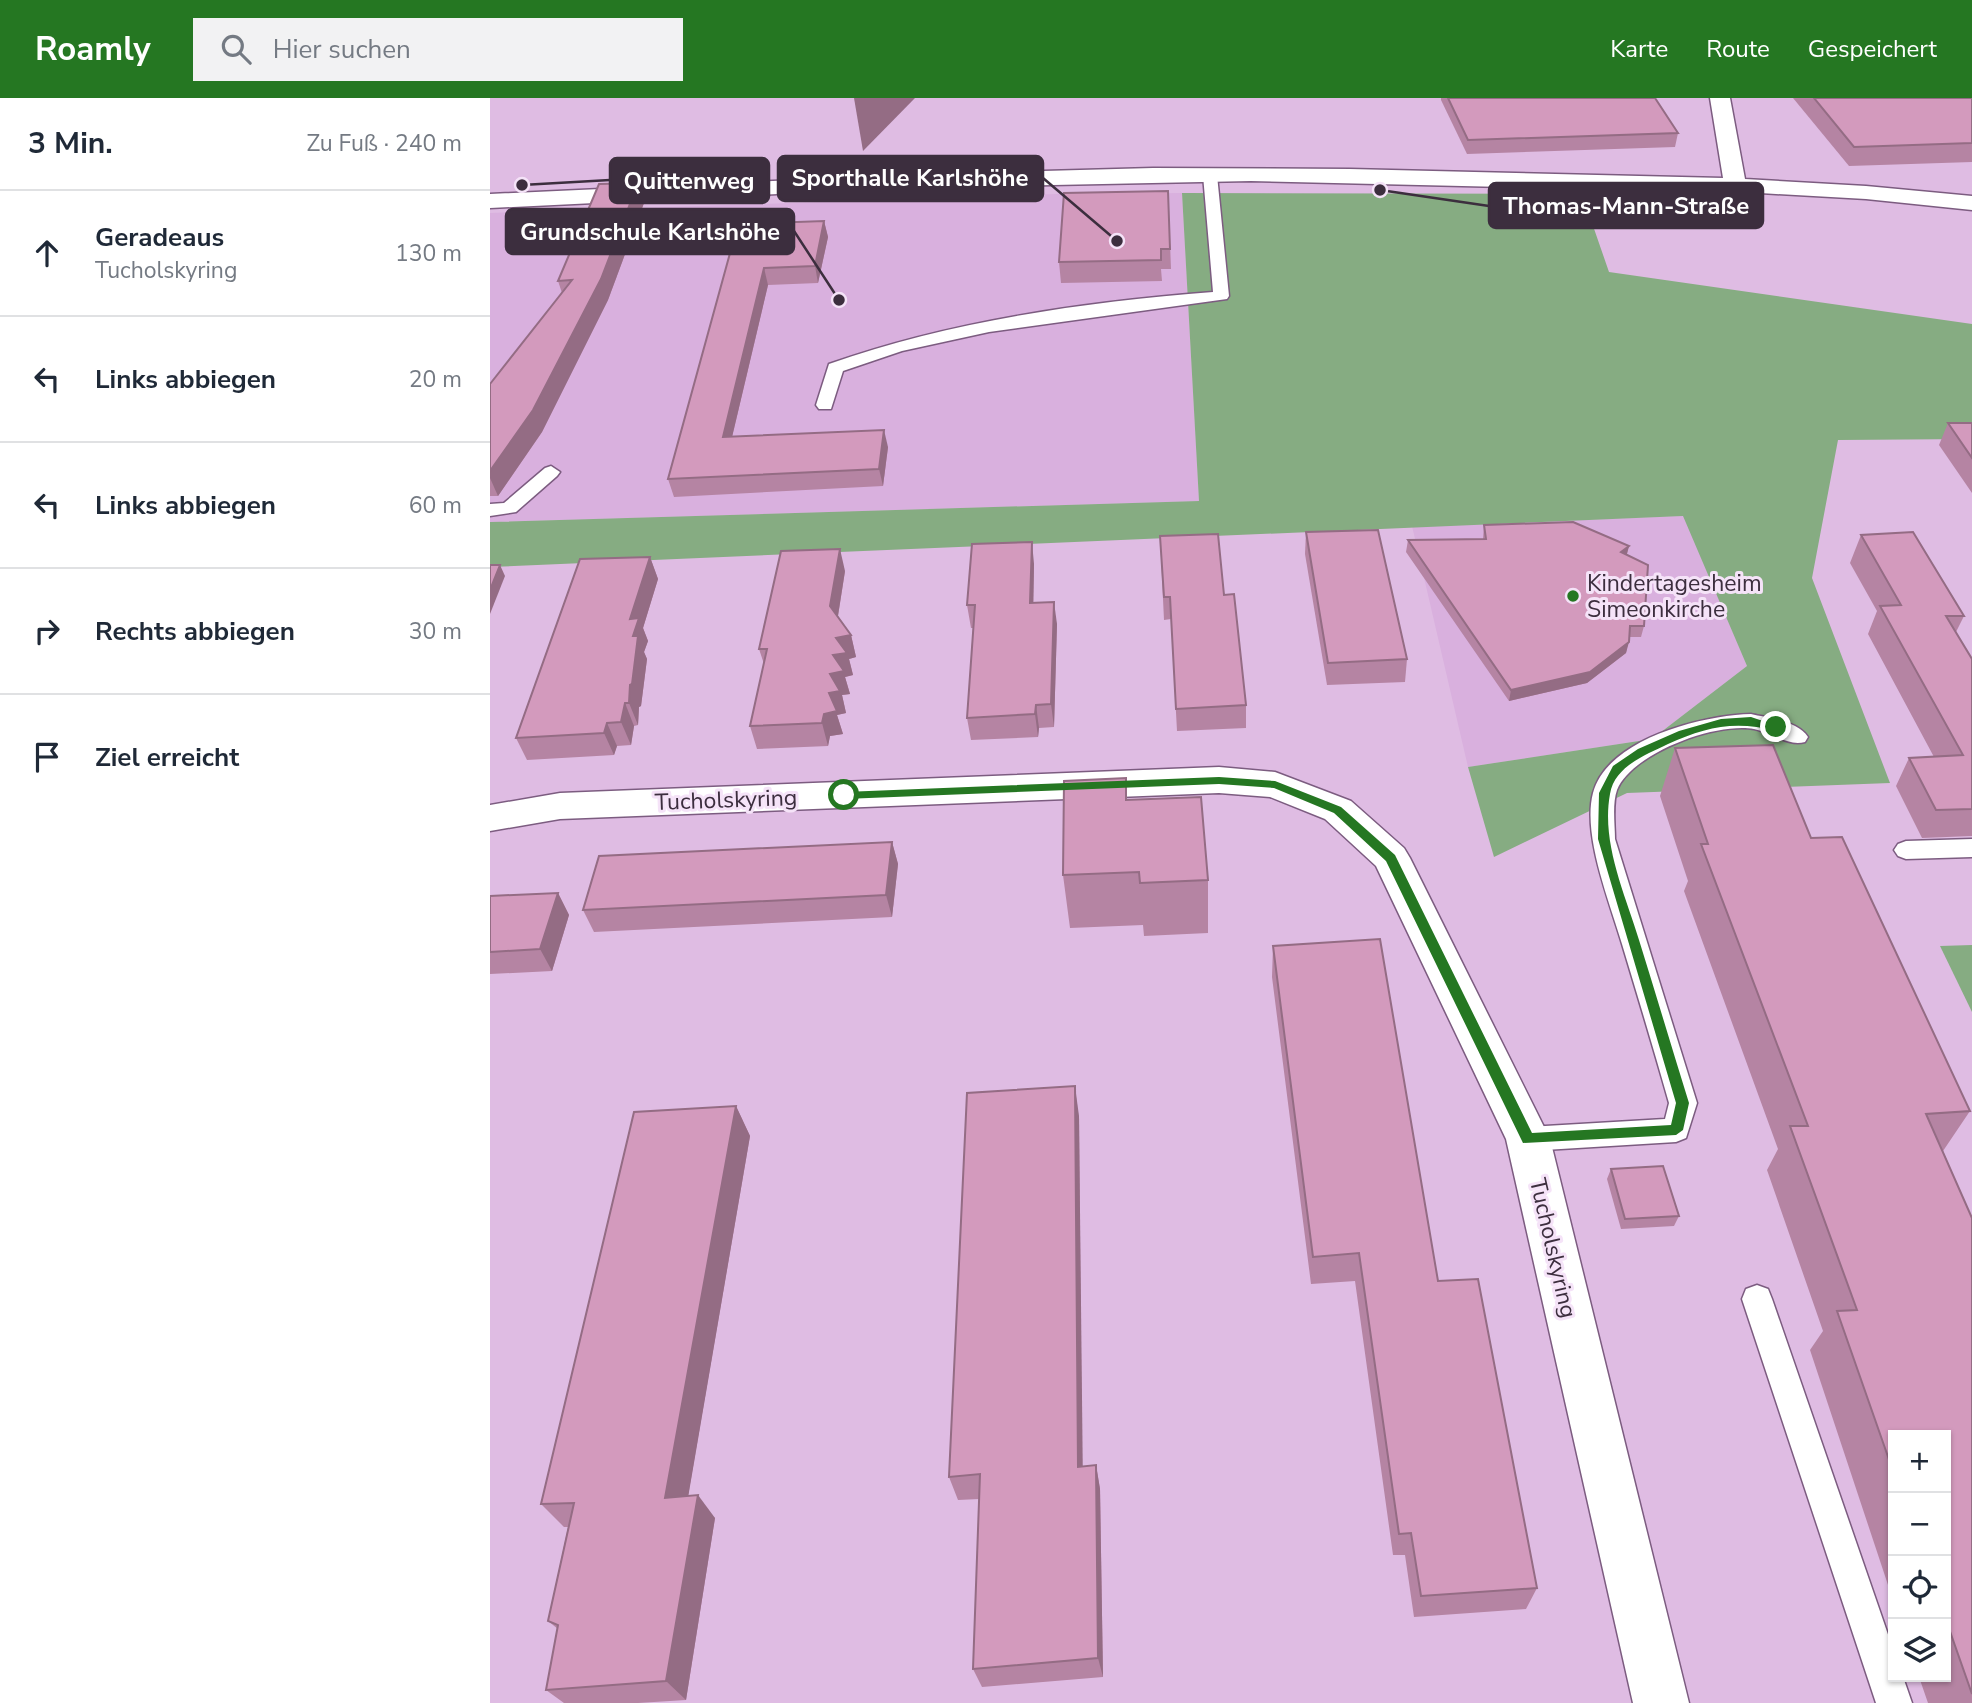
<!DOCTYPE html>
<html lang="de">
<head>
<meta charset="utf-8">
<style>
	body { margin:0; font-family:"Nunito Sans",sans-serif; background:#f2f2f3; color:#1f2937 }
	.controls { position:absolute; right:21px; bottom:21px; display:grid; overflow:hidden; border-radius:0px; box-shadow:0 2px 5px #0004 }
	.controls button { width:63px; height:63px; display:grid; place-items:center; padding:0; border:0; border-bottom:2px solid #e0e1e3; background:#fff; color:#1f2937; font:35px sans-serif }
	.stop { position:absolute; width:21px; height:21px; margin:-16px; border:5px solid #257722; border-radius:50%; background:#fff }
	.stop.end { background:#257722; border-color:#fff; box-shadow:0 2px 7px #0008 }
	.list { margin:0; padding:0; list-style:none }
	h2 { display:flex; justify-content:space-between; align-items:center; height:91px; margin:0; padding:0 28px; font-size:30px }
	h2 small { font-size:23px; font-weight:400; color:#747a83 }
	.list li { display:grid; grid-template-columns:46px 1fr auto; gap:21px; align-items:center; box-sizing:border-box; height:126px; padding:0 28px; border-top:2px solid #e0e1e3 }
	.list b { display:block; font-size:26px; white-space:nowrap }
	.list p { margin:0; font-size:23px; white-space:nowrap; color:#747a83 }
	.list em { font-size:23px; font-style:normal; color:#747a83 }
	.icon { flex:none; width:38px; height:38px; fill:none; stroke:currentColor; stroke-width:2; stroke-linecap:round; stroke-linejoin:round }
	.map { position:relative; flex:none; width:1482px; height:1605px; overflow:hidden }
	header { display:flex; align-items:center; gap:42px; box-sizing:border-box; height:98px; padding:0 35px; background:#257722; color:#fff }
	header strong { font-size:33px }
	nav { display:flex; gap:38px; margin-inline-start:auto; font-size:24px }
	.search { width:490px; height:63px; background:#f2f2f3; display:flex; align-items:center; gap:18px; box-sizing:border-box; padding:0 24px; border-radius:0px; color:#747a83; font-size:26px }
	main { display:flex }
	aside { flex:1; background:#fff }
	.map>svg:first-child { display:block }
	.built { fill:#d9b0de }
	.green { fill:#86ac82 }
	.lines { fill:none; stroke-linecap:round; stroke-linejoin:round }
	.service-casing { stroke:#7c5c80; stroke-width:3 }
	.minor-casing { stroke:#7c5c80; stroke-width:3 }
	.service { fill:#fff; fill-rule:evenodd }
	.minor { fill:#fff; fill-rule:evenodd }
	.wall { fill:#b584a3 }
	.shaded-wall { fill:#946c84 }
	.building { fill:#d39abd; stroke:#946c84; stroke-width:2 }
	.route { fill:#257722 }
	.poi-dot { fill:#257722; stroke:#f5e3f8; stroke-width:2.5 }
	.labels { text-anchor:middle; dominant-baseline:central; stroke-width:6; stroke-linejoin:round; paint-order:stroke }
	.poi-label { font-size:23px; fill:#3c2e3e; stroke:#f5e3f8; text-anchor:start }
	.street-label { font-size:23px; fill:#3c2e3e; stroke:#f5e3f8 }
	.leader { fill:none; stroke:#3c2e3e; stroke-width:2.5 }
	.callout-dot { fill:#3c2e3e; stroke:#f5e3f8; stroke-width:2.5 }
	.callout { fill:#3c2e3e; stroke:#3c2e3e; stroke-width:2.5 }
	.callout-label { font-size:24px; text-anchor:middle; font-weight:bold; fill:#fff }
</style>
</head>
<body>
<header>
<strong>Roamly</strong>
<div class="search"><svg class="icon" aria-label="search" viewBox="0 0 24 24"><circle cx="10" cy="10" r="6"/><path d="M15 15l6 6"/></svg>Hier suchen</div>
<nav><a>Karte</a><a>Route</a><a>Gespeichert</a></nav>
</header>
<main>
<aside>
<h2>3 Min.<small>Zu Fuß · 240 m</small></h2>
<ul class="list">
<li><svg class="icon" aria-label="ahead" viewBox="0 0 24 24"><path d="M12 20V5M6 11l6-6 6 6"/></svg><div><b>Geradeaus</b><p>Tucholskyring</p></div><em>130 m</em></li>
<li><svg class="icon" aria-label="left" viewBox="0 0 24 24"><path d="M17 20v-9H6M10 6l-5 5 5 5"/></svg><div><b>Links abbiegen</b></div><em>20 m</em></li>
<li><svg class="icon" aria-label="left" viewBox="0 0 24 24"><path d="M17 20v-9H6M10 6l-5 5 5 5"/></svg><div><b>Links abbiegen</b></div><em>60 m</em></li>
<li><svg class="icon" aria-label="right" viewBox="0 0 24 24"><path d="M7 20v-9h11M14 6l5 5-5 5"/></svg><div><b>Rechts abbiegen</b></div><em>30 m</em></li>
<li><svg class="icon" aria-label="arrive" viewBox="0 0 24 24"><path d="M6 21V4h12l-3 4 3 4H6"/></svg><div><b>Ziel erreicht</b></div></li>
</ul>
</aside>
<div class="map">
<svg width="1482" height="1605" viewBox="0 0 1482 1605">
	<rect width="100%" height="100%" fill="#dfbce3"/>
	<g class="built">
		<path d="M 692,95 L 709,403 L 0,424 L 0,115 L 567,96 Z"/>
		<path d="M 1194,418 L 1257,568 L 1162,641 L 978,669 L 922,428 Z"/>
	</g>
	<g class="green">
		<path d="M 692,95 L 1092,96 L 1119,174 L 1482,226 L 1482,341 L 1348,342 L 1322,480 L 1400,685 L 1137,695 L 1004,759 L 978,669 L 1162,641 L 1257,568 L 1193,418 L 0,469 L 0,424 L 709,403 Z"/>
		<path d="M 1482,847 L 1482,914 L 1450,848 Z"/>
	</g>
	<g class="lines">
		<g class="service-casing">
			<g id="service">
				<path d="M 720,73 L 727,77 L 739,198 L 737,201 L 499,234 L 412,253 L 353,273 L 341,311 L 329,311 L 326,307 L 339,266 C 461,223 594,204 723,194 L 713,77 Z"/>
				<path d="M 61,368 L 70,374 L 67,378 L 26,414 L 0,418 L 0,406 L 14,405 L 55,370 Z"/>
				<path d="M 1261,616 C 1278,620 1308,623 1318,639 L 1315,644 C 1298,649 1281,634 1264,631 C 1226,624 1142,655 1127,692 C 1122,706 1125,727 1125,741 L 1207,1005 L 1196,1040 L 1186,1044 L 1038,1053 L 1028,1049 L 1024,1041 L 1028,1033 L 1038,1029 L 1175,1021 L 1179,1005 C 1164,952 1148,899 1132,846 C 1120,805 1092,737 1103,695 C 1117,641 1213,617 1261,616 Z"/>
				<path d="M 1482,741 L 1482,759 L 1416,761 L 1408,758 L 1404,752 L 1408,746 L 1416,743 Z"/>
				<path d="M 1267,1187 L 1278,1191 L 1282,1201 L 1403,1551 L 1403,1579 L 1413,1579 L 1422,1605 L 1386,1605 L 1252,1201 L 1256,1191 Z"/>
			</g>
		</g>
		<g class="minor-casing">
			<g id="minor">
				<path d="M 1220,0 L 1240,0 L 1255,81 L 1376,88 L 1482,98 L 1482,112 L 1376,101 L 1270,95 L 761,83 L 414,90 L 0,110 L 0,96 L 414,77 L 663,70 L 860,71 L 1233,80 Z"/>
				<path d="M 729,669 L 785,674 L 861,703 L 914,750 L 920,760 L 1060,1041 L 1199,1605 L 1143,1605 L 1016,1041 L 886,768 L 835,721 L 780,699 L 729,695 L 70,721 L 0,733 L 0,707 L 70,695 Z"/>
			</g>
		</g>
		<use href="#service" class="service"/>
		<use href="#minor" class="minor"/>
	</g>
	<g class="wall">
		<path d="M 951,0 L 1165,0 L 1188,35 L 1185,49 L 977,56 L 951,2 Z"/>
		<path d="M 1303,0 L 1482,0 L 1482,64 L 1359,68 Z"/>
		<path d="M 148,85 L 154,105 L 118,202 L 52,334 L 8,398 L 0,398 L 0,286 L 72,195 L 68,183 Z"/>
		<path d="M 678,93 L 681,171 L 671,171 L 672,183 L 571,185 L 569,164 Z"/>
		<path d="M 334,123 L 338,139 L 328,185 L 278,187 L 242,339 L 398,349 L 393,388 L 184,399 L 178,381 L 248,126 Z"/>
		<path d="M 1458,325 L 1482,325 L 1482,395 L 1449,347 Z"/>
		<path d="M 994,427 L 1139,448 L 1137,456 L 1154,528 L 1151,539 L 1139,539 L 1136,555 L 1097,585 L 1019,603 L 916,454 L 918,442 L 993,441 Z"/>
		<path d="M 816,434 L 917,561 L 915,584 L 837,587 L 815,456 Z"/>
		<path d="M 1371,437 L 1474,518 L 1466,534 L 1482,561 L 1482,738 L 1432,740 L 1406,688 L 1419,660 L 1444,659 L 1378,536 L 1387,513 L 1360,465 Z"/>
		<path d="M 670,438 L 734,497 L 756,607 L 756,630 L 687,633 L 681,521 L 674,522 Z"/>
		<path d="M 160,459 L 168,481 L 153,530 L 158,543 L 154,554 L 157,561 L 151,608 L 149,609 L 148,627 L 144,628 L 141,647 L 127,648 L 124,657 L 37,662 L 26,640 Z"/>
		<path d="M 544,466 L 543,505 L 567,526 L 564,629 L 549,630 L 548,639 L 481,642 L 477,620 L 483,530 L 481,530 L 477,507 Z"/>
		<path d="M 355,473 L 348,518 L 361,537 L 366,559 L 359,561 L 363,577 L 355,579 L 360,596 L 352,597 L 356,615 L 347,617 L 353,636 L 340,638 L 338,648 L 267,651 L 260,628 L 274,566 L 269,551 Z"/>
		<path d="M 1185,650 L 1321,740 L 1480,1013 L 1453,1053 L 1482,1120 L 1482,1605 L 1438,1605 L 1429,1579 L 1456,1579 L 1456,1337 L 1403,1337 L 1403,1502 L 1320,1252 L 1333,1233 L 1277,1072 L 1288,1051 L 1194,793 L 1198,783 L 1170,698 Z"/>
		<path d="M 636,680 L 637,702 L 718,782 L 718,835 L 654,838 L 653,827 L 580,830 L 573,777 Z"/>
		<path d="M 402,744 L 408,766 L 402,819 L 104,834 L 93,812 Z"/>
		<path d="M 68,795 L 79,817 L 62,873 L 0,876 L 0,798 Z"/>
		<path d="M 783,848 L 948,1183 L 1047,1490 L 1036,1511 L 924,1519 L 915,1457 L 903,1457 L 865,1183 L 821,1186 L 782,879 Z"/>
		<path d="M 246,1008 L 260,1038 L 198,1398 L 225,1420 L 196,1602 L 148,1605 L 74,1605 L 56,1592 L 68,1531 L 58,1523 L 78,1429 L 74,1429 L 51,1406 Z"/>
		<path d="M 589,1018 L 592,1369 L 606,1367 L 610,1391 L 613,1579 L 492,1589 L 483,1571 L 489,1401 L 468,1402 L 459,1379 Z"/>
		<path d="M 1121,1071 L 1189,1118 L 1184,1128 L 1131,1131 L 1117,1081 Z"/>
	</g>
	<g class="shaded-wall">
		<path d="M 364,0 L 425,0 L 373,53 Z"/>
		<path d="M 148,85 L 154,105 L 118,202 L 52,334 L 8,398 L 0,380 L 0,373 Z"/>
		<path d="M 334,123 L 338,139 L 328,185 L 325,168 Z"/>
		<path d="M 274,170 L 278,187 L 238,356 L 233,339 Z"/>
		<path d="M 394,332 L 398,349 L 393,388 L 389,371 Z"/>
		<path d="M 542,444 L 544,466 L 543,527 L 540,505 Z"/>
		<path d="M 1139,448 L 1136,459 L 1131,454 Z"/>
		<path d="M 350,451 L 355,473 L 346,530 L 340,508 Z"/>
		<path d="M 160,459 L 168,481 L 153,530 L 158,543 L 154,554 L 157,561 L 151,608 L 149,609 L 148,627 L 139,605 L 143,538 L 140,521 Z"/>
		<path d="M 10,467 L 15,478 L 0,516 L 0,492 Z"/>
		<path d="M 564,504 L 567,526 L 564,629 L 561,606 Z"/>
		<path d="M 361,537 L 366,559 L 359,561 L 363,577 L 355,579 L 360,596 L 352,597 L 356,615 L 347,617 L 353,636 L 340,638 L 338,648 L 332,625 L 339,595 L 340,576 L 346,540 Z"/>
		<path d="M 1139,544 L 1136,555 L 1097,585 L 1019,603 L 1021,592 Z"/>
		<path d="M 135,605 L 144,628 L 141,647 L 131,624 Z"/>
		<path d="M 546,607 L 549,630 L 548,639 L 545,616 Z"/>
		<path d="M 117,625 L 127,648 L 124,657 L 114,635 Z"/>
		<path d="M 402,744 L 408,766 L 402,819 L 396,797 Z"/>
		<path d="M 68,795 L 79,817 L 62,873 L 50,851 Z"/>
		<path d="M 585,988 L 589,1018 L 593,1393 L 588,1369 Z"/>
		<path d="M 246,1008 L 260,1038 L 194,1423 L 175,1400 Z"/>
		<path d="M 606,1367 L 610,1391 L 613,1579 L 608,1560 Z"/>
		<path d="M 208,1397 L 225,1420 L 196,1602 L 176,1583 Z"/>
	</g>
	<g class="building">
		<path d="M 958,0 L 1165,0 L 1188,35 L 978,42 Z"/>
		<path d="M 1324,0 L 1482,0 L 1482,45 L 1364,49 Z"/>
		<path d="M 148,85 L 111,181 L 43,312 L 0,373 L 0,286 L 82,182 L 68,183 L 109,86 Z"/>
		<path d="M 678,93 L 680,151 L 671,151 L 671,162 L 569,164 L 574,95 Z"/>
		<path d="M 334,123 L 325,168 L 274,170 L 233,339 L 394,332 L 389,371 L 178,381 L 248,126 Z"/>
		<path d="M 1458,325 L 1482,325 L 1482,360 Z"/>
		<path d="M 1083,424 L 1139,448 L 1131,454 L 1158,467 L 1154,528 L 1140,528 L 1139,544 L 1100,574 L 1021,592 L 918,442 L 996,441 L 994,427 Z"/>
		<path d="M 888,432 L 917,561 L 838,565 L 816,434 Z"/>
		<path d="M 1423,434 L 1474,518 L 1456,518 L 1482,561 L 1482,711 L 1446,712 L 1419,660 L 1473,657 L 1390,508 L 1411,507 L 1371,437 Z"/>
		<path d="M 728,436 L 734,497 L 744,496 L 756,607 L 686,611 L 680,499 L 674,499 L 670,438 Z"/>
		<path d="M 542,444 L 540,505 L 564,504 L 561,606 L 546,607 L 545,616 L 477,620 L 485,507 L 477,507 L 482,446 Z"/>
		<path d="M 350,451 L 340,508 L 361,537 L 346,540 L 357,555 L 343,557 L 354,573 L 340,576 L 350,593 L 339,595 L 347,613 L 334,616 L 332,625 L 260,628 L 277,551 L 269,551 L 291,453 Z"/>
		<path d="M 160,459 L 140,521 L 149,520 L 143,538 L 148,538 L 142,586 L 140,587 L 139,605 L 135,605 L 131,624 L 117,625 L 114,635 L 26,640 L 90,461 Z"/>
		<path d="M 0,467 L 10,467 L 0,492 Z"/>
		<path d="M 1283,647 L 1321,740 L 1352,739 L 1480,1013 L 1436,1016 L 1482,1120 L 1482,1596 L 1456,1522 L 1456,1337 L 1403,1337 L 1403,1373 L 1347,1213 L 1367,1212 L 1300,1028 L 1318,1028 L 1211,746 L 1218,746 L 1185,650 Z"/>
		<path d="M 636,680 L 636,702 L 711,699 L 718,782 L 650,785 L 649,774 L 573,777 L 574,683 Z"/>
		<path d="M 402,744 L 396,797 L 93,812 L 109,758 Z"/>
		<path d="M 68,795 L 50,851 L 0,854 L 0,798 Z"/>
		<path d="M 890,841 L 948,1183 L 988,1181 L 1047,1490 L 931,1498 L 921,1435 L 909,1436 L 869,1155 L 823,1159 L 783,848 Z"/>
		<path d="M 585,988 L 588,1369 L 606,1367 L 608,1560 L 483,1571 L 490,1376 L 459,1379 L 477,995 Z"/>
		<path d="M 246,1008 L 175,1400 L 208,1397 L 176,1583 L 56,1592 L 68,1527 L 58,1523 L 84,1405 L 51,1406 L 144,1014 Z"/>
		<path d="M 1173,1068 L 1189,1118 L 1135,1121 L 1121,1071 Z"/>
	</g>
	<path class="route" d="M 1261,619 L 1291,629 L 1286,633 C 1245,622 1215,629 1178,646 C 1155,657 1124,669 1120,696 C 1111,745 1135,796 1149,842 C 1166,896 1182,951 1199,1005 L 1193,1032 L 1186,1037 L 1033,1045 L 896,763 L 844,715 L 784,690 L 729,686 L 354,701 L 348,697 L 354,694 L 729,679 L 785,683 L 851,709 L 905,757 L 1042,1035 L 1181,1027 L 1186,1005 L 1108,741 L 1109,695 L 1123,668 L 1148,651 L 1189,633 L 1231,621 Z"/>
	<circle class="poi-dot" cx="1083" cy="498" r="7"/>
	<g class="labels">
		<g class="poi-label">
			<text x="1097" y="485">Kindertagesheim<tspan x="1097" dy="26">Simeonkirche</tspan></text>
		</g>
		<g class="street-label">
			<text transform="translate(236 702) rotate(-2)">Tucholskyring</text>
			<text transform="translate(1063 1150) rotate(77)">Tucholskyring</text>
		</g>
	</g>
	<path class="leader" d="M627 143L553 80M32 87L120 82M890 92L999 108M349 202L304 133"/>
	<g class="callout-dot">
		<circle cx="627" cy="143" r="7"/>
		<circle cx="32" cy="87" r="7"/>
		<circle cx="890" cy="92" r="7"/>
		<circle cx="349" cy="202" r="7"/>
	</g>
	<g class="callout">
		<rect x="288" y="58" width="265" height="45" rx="7"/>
		<rect x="120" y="60" width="159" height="45" rx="7"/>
		<rect x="999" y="85" width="274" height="45" rx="7"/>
		<rect x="16" y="111" width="288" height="45" rx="7"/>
	</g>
	<g class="callout-label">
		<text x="420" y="88">Sporthalle Karlshöhe</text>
		<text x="199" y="91">Quittenweg</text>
		<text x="1136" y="116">Thomas-Mann-Straße</text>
		<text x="160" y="142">Grundschule Karlshöhe</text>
	</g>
</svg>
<div class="controls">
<button>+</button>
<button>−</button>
<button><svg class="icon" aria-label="locate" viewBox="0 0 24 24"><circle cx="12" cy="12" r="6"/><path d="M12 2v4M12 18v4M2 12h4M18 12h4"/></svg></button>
<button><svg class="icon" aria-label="layers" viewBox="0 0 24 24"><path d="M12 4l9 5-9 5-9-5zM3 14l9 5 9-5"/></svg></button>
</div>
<div class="stop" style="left:354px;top:697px"></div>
<div class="stop end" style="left:1286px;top:629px"></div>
</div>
</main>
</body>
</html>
